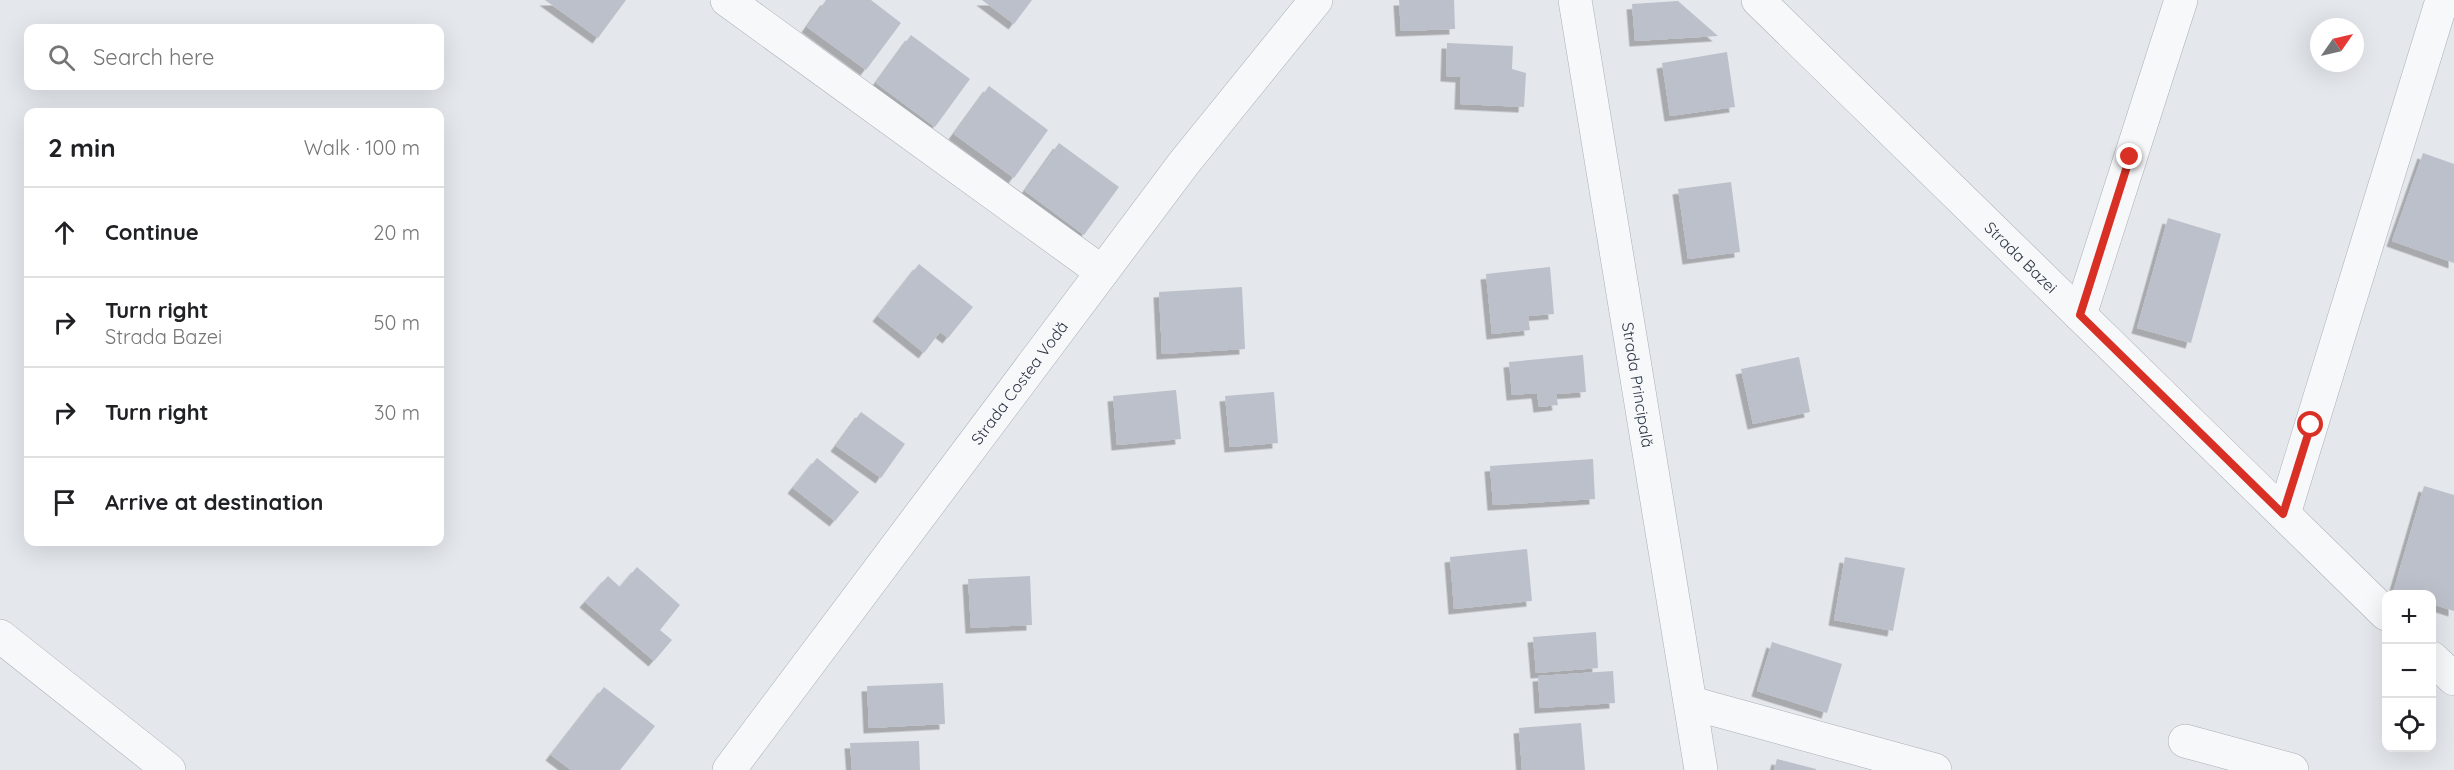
<!DOCTYPE html>
<html lang="en">
<head>
<meta charset="utf-8">
<style>
	body { margin:0; font-family:Quicksand,sans-serif; background:#f6f6f6; color:#202124 }
	.controls { position:absolute; right:18px; bottom:18px; display:grid; overflow:hidden; border-radius:12px; box-shadow:0 6px 24px #0002 }
	.controls button { width:54px; height:54px; display:grid; place-items:center; padding:0; border:0; border-bottom:2px solid #e0e0e0; background:#fff; color:#202124; font:30px sans-serif }
	.compass { position:absolute; left:2310px; top:18px; width:54px; height:54px; border-radius:50%; background:#fff; box-shadow:0 6px 24px #0002; rotate:56deg }
	.stop { position:absolute; width:18px; height:18px; margin:-14px; border:4px solid #d93025; border-radius:50%; background:#fff }
	.stop.end { background:#d93025; border-color:#fff; box-shadow:0 2px 6px #0008 }
	.list { margin:0; padding:0; list-style:none }
	h2 { display:flex; justify-content:space-between; align-items:center; height:78px; margin:0; padding:0 24px; font-size:26px }
	h2 small { font-size:20px; font-weight:400; color:#757577 }
	.list li { display:grid; grid-template-columns:39px 1fr auto; gap:18px; align-items:center; box-sizing:border-box; height:90px; padding:0 24px; border-top:2px solid #e0e0e0 }
	.list b { display:block; font-size:22px; white-space:nowrap }
	.list p { margin:0; font-size:20px; white-space:nowrap; color:#757577 }
	.list em { font-size:20px; font-style:normal; color:#757577 }
	.icon { flex:none; width:33px; height:33px; fill:none; stroke:currentColor; stroke-width:2; stroke-linecap:round; stroke-linejoin:round }
	.map { position:relative; flex:none; width:2454px; height:770px; overflow:hidden }
	.search { position:absolute; background:#fff; box-shadow:0 6px 24px #0002; left:24px; top:24px; width:420px; height:66px; display:flex; align-items:center; gap:15px; box-sizing:border-box; padding:0 21px; border-radius:12px; color:#757577; font-size:22px }
	.panel { position:absolute; background:#fff; box-shadow:0 6px 24px #0002; left:24px; top:108px; width:420px; height:438px; border-radius:12px }
	.map>svg:first-child { display:block }
	.building { fill:#bbc0ca; filter:url(#shadow) }
	.lines { fill:none; stroke-linecap:round; stroke-linejoin:round }
	.minor-casing { stroke:#a9aeb7; stroke-width:34 }
	.minor { stroke:#f7f8fa; stroke-width:33 }
	.route { stroke:#d93025; stroke-width:8 }
	.labels { text-anchor:middle; dominant-baseline:central; stroke-width:4.5; stroke-linejoin:round; paint-order:stroke }
	.street-label { font-size:16px; fill:#2b3445; stroke:#f4f6f9 }
</style>
</head>
<body>
<div class="map">
<svg width="2454" height="770" viewBox="0 0 2454 770">
	<defs>
		<filter id="shadow"><feDropShadow dx="-5.5" dy="5.5" stdDeviation="0" flood-color="#0004"/></filter>
	</defs>
	<rect width="100%" height="100%" fill="#e4e7ec"/>
	<g class="building">
		<path d="M 545,0 L 626,0 L 598,38 Z"/>
		<path d="M 826,0 L 871,0 L 901,23 L 866,70 L 807,27 Z"/>
		<path d="M 982,0 L 1032,0 L 1014,24 Z"/>
		<path d="M 1399,0 L 1454,0 L 1455,29 L 1401,31 Z"/>
		<path d="M 1678,1 L 1718,36 L 1635,41 L 1632,4 Z"/>
		<path d="M 911,35 L 970,79 L 935,127 L 876,83 Z"/>
		<path d="M 1447,43 L 1513,46 L 1512,69 L 1526,73 L 1524,107 L 1460,104 L 1461,77 L 1446,76 Z"/>
		<path d="M 1727,52 L 1735,107 L 1670,116 L 1662,63 Z"/>
		<path d="M 989,86 L 1048,130 L 1014,178 L 954,134 Z"/>
		<path d="M 1059,143 L 1119,187 L 1084,235 L 1025,191 Z"/>
		<path d="M 2423,153 L 2454,164 L 2454,263 L 2392,241 Z"/>
		<path d="M 1731,182 L 1740,252 L 1688,259 L 1678,189 Z"/>
		<path d="M 2168,218 L 2221,234 L 2191,343 L 2137,328 Z"/>
		<path d="M 919,264 L 973,307 L 948,338 L 940,332 L 924,353 L 878,316 Z"/>
		<path d="M 1550,267 L 1554,314 L 1528,316 L 1530,330 L 1492,334 L 1486,274 Z"/>
		<path d="M 1242,287 L 1245,349 L 1162,354 L 1159,292 Z"/>
		<path d="M 1583,355 L 1586,392 L 1556,394 L 1558,405 L 1539,407 L 1537,393 L 1512,395 L 1509,362 Z"/>
		<path d="M 1799,357 L 1810,412 L 1753,424 L 1741,369 Z"/>
		<path d="M 1176,390 L 1181,439 L 1117,445 L 1113,396 Z"/>
		<path d="M 1274,392 L 1278,443 L 1230,447 L 1225,396 Z"/>
		<path d="M 861,412 L 905,444 L 881,478 L 836,446 Z"/>
		<path d="M 817,458 L 859,492 L 835,521 L 793,488 Z"/>
		<path d="M 1593,459 L 1595,499 L 1493,505 L 1490,466 Z"/>
		<path d="M 2424,486 L 2454,495 L 2454,611 L 2432,604 L 2432,594 L 2400,594 L 2393,592 Z"/>
		<path d="M 1527,549 L 1532,601 L 1454,609 L 1450,557 Z"/>
		<path d="M 1845,557 L 1905,568 L 1893,631 L 1834,620 Z"/>
		<path d="M 637,567 L 680,605 L 660,630 L 672,640 L 654,661 L 585,602 L 608,576 L 620,587 Z"/>
		<path d="M 1030,576 L 1032,625 L 971,628 L 968,579 Z"/>
		<path d="M 1596,632 L 1598,668 L 1536,673 L 1533,637 Z"/>
		<path d="M 1772,642 L 1842,664 L 1827,713 L 1757,691 Z"/>
		<path d="M 1613,671 L 1615,703 L 1540,708 L 1538,676 Z"/>
		<path d="M 943,683 L 945,724 L 869,728 L 867,686 Z"/>
		<path d="M 604,687 L 655,726 L 620,770 L 571,770 L 551,755 Z"/>
		<path d="M 1581,723 L 1585,770 L 1522,770 L 1519,728 Z"/>
		<path d="M 919,741 L 920,770 L 852,770 L 850,743 Z"/>
		<path d="M 1777,759 L 1816,769 L 1816,770 L 1774,770 Z"/>
	</g>
	<g class="lines">
		<g class="minor-casing">
			<g id="minor">
				<path d="M 727,0 L 1102,272"/>
				<path id="s1" d="M 1575,0 L 1701,770"/>
				<path id="s2" d="M 1758,0 L 2386,614"/>
				<path d="M 2080,315 L 2181,0"/>
				<path d="M 2284,514 L 2442,0"/>
				<path d="M 0,636 L 169,770"/>
				<path d="M 2432,658 L 2454,679"/>
				<path d="M 1691,703 L 1935,770"/>
				<path d="M 2185,741 L 2292,770"/>
				<path id="s3" d="M 729,770 L 1184,163 L 1316,0"/>
			</g>
		</g>
		<use href="#minor" class="minor"/>
	</g>
	<g class="lines">
		<path class="route" d="M 2130,157 L 2080,315 L 2283,514 L 2311,425"/>
	</g>
	<g class="labels">
		<g class="street-label">
			<text stroke="none"><textPath href="#s2" startOffset="368">Strada Bazei</textPath></text>
			<text stroke="none"><textPath href="#s3" startOffset="484">Strada Costea Vodă</textPath></text>
			<text stroke="none"><textPath href="#s1" startOffset="390">Strada Principală</textPath></text>
		</g>
	</g>
</svg>
<div class="controls">
<button>+</button>
<button>−</button>
<button><svg class="icon" aria-label="locate" viewBox="0 0 24 24"><circle cx="12" cy="12" r="6"/><path d="M12 2v4M12 18v4M2 12h4M18 12h4"/></svg></button>
</div>
<svg class="compass" viewBox="-18 -18 36 36"><path d="M0-13l5 13h-10z" fill="#e53935"/><path d="M0 13l5-13h-10z" fill="#757577"/></svg>
<div class="stop" style="left:2311px;top:425px"></div>
<div class="stop end" style="left:2130px;top:157px"></div>
<div class="search"><svg class="icon" aria-label="search" viewBox="0 0 24 24"><circle cx="10" cy="10" r="6"/><path d="M15 15l6 6"/></svg>Search here</div>
<section class="panel">
<h2>2 min<small>Walk · 100 m</small></h2>
<ul class="list">
<li><svg class="icon" aria-label="ahead" viewBox="0 0 24 24"><path d="M12 20V5M6 11l6-6 6 6"/></svg><div><b>Continue</b></div><em>20 m</em></li>
<li><svg class="icon" aria-label="right" viewBox="0 0 24 24"><path d="M7 20v-9h11M14 6l5 5-5 5"/></svg><div><b>Turn right</b><p>Strada Bazei</p></div><em>50 m</em></li>
<li><svg class="icon" aria-label="right" viewBox="0 0 24 24"><path d="M7 20v-9h11M14 6l5 5-5 5"/></svg><div><b>Turn right</b></div><em>30 m</em></li>
<li><svg class="icon" aria-label="arrive" viewBox="0 0 24 24"><path d="M6 21V4h12l-3 4 3 4H6"/></svg><div><b>Arrive at destination</b></div></li>
</ul>
</section>
</div>
</body>
</html>
